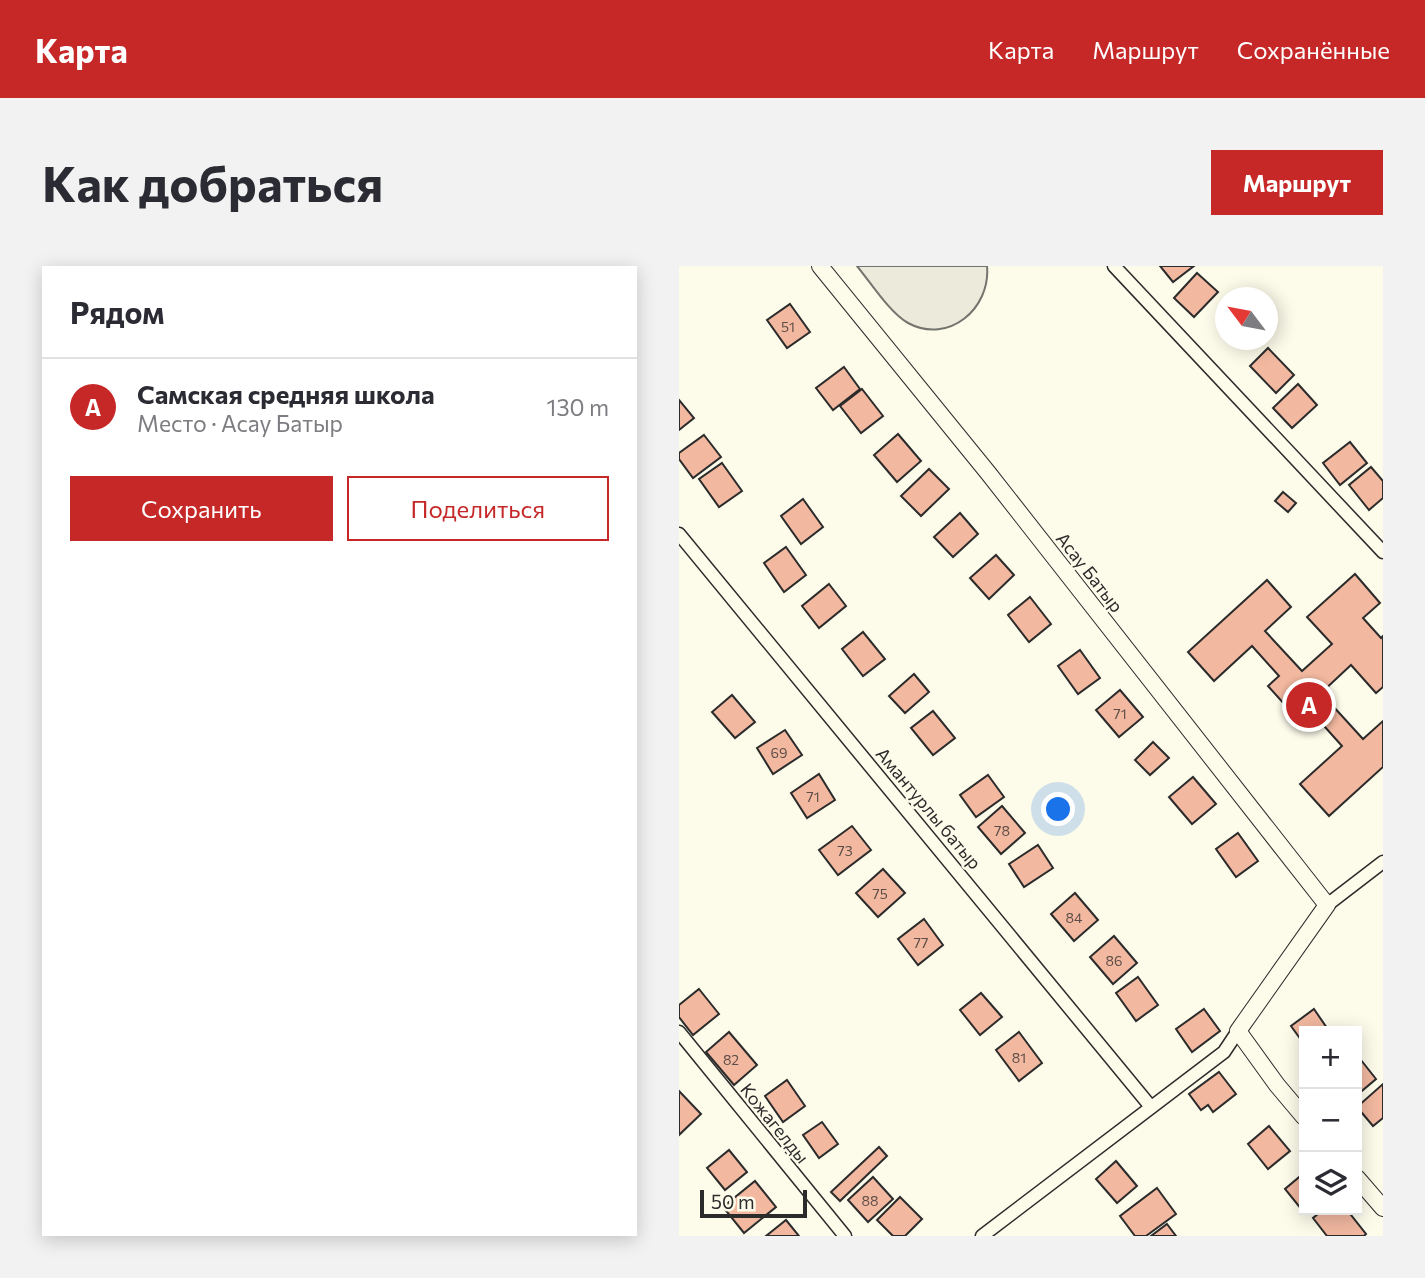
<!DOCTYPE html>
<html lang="ru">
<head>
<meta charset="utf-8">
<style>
	body { margin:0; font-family:Commissioner,sans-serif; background:#f2f2f3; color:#2b2b33 }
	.controls { position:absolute; right:21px; bottom:21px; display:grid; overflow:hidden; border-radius:0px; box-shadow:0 4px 18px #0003 }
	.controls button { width:63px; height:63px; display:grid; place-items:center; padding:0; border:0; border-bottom:2px solid #e1e1e2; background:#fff; color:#2b2b33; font:35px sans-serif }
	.compass { position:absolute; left:536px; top:21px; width:63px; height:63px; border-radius:50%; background:#fff; box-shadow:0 4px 18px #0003; rotate:302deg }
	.scale { position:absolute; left:21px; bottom:18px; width:107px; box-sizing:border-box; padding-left:7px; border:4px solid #2b2b2b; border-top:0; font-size:19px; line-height:24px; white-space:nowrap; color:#2b2b2b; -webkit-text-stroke:5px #fdfbea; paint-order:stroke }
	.you { position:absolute; left:380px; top:544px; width:24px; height:24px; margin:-18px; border:5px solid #fff; border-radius:50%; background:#1a73e8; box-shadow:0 0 0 10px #1a73e833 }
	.badge { display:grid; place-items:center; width:46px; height:46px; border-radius:50%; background:#c62828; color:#fff; font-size:23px; font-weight:700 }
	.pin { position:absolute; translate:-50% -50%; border:4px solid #fff; box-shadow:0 2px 7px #0006 }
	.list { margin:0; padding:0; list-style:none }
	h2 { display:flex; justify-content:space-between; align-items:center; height:91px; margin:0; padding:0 28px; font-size:30px }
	h2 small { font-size:23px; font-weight:400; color:#7c7c81 }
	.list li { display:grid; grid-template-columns:46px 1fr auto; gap:21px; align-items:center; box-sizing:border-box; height:98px; padding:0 28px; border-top:2px solid #e1e1e2 }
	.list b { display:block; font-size:26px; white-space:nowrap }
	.list p { margin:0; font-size:23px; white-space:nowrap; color:#7c7c81 }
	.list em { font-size:23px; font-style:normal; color:#7c7c81 }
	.actions { display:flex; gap:14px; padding:21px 28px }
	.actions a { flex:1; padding:16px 0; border:2px solid #c62828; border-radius:0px; text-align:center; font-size:24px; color:#c62828 }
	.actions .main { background:#c62828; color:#fff }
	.icon { flex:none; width:38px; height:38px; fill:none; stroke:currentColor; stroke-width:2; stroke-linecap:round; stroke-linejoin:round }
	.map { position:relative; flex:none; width:704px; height:970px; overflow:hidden; border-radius:0px }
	header { display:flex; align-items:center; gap:42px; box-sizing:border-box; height:98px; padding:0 35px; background:#c62828; color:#fff }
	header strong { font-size:33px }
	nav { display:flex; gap:38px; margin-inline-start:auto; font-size:24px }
	.intro { display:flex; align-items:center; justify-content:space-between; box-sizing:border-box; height:168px; padding:0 42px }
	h1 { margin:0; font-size:49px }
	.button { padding:18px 32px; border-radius:0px; background:#c62828; color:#fff; font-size:24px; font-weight:700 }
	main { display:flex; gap:42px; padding:0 42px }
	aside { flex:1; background:#fff; border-radius:0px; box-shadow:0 4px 18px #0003 }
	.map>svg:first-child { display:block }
	.green { fill:#ecebdb; stroke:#74746e; stroke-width:2 }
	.building { fill:#f2b8a0; stroke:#2b2b2b; stroke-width:2 }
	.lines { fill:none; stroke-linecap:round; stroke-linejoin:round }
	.minor-casing { stroke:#2b2b2b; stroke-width:15 }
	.tertiary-casing { stroke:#2b2b2b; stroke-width:18 }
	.minor { stroke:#fdfbea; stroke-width:12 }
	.tertiary { stroke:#fdfbea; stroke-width:16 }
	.labels { text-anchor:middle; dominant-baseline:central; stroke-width:5; stroke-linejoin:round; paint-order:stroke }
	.number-label { font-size:14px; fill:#5d4e48 }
	.street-label { font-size:18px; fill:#2b2b2b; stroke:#fdfbea }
</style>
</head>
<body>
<header>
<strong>Карта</strong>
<nav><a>Карта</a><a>Маршрут</a><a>Сохранённые</a></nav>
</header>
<div class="intro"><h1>Как добраться</h1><a class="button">Маршрут</a></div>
<main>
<aside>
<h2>Рядом<small></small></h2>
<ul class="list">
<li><span class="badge">A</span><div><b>Самская средняя школа</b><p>Место · Асау Батыр</p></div><em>130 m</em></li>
</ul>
<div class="actions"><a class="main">Сохранить</a><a>Поделиться</a></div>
</aside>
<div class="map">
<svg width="704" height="970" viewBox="0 0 704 970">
	<rect width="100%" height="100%" fill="#fdfbea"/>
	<path class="green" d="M 178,0 L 308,0 C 312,42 270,79 229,57 C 211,47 192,17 178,0 Z"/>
	<g class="building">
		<path d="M 481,0 L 515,0 L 494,16 Z"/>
		<path d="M 518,7 L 539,26 L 515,51 L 495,32 Z"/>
		<path d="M 111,38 L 131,66 L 108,82 L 88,54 Z"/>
		<path d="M 589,82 L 615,109 L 597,127 L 571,100 Z"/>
		<path d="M 165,101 L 181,123 L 154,144 L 137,122 Z"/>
		<path d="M 619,118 L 638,139 L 613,162 L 594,142 Z"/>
		<path d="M 183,123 L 204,150 L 182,167 L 161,140 Z"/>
		<path d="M 0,134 L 15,152 L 0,164 Z"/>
		<path d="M 219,168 L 242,195 L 218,216 L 195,189 Z"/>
		<path d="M 25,169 L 42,191 L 14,212 L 0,193 L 0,187 Z"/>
		<path d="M 671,176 L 688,197 L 661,219 L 644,197 Z"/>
		<path d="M 43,197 L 63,225 L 40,241 L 20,213 Z"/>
		<path d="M 692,201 L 704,215 L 704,232 L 690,244 L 670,219 Z"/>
		<path d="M 250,203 L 270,223 L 242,250 L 222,230 Z"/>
		<path d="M 604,226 L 617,237 L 609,246 L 596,235 Z"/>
		<path d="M 124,233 L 144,261 L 122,278 L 102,250 Z"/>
		<path d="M 281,247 L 299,268 L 274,291 L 255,271 Z"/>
		<path d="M 107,281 L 127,309 L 105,326 L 85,297 Z"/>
		<path d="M 317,289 L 335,309 L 310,333 L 291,312 Z"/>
		<path d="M 676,308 L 701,337 L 684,352 L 702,372 L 704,370 L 704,421 L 697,427 L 672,399 L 642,427 L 684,473 L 704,455 L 704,501 L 650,550 L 621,518 L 663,480 L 637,451 L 626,461 L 589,420 L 600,410 L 573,380 L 535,415 L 509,386 L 588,314 L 612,341 L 586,365 L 623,405 L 653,378 L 628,351 Z"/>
		<path d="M 150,318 L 167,340 L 140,362 L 123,340 Z"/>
		<path d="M 351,331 L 372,358 L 350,376 L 329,349 Z"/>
		<path d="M 184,366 L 206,393 L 184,410 L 163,383 Z"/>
		<path d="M 401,384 L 421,412 L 399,428 L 379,400 Z"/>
		<path d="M 235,408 L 250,426 L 226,447 L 210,430 Z"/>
		<path d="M 441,424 L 464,451 L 440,471 L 417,444 Z"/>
		<path d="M 53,429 L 76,456 L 56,472 L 33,446 Z"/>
		<path d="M 254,445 L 276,472 L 254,489 L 232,462 Z"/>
		<path d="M 106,464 L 123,489 L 94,508 L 78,482 Z"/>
		<path d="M 474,476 L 490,492 L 471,509 L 456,494 Z"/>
		<path d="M 140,508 L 156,534 L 128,552 L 112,527 Z"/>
		<path d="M 309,509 L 325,531 L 297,551 L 281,529 Z"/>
		<path d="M 514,511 L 537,538 L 513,558 L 490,531 Z"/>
		<path d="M 323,540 L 346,567 L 322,588 L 299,561 Z"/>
		<path d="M 173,560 L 192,584 L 159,609 L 140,584 Z"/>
		<path d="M 559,567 L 579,595 L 557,611 L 537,583 Z"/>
		<path d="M 359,579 L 374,602 L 345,621 L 330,598 Z"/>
		<path d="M 204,603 L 226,627 L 199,651 L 177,627 Z"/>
		<path d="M 396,627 L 419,654 L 395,675 L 372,648 Z"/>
		<path d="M 245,653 L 264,679 L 239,699 L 219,673 Z"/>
		<path d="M 435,670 L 458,697 L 434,718 L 411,691 Z"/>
		<path d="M 459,711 L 479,739 L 457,755 L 437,727 Z"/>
		<path d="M 20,723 L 40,748 L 14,769 L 0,751 L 0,739 Z"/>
		<path d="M 302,727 L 323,751 L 301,769 L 281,744 Z"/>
		<path d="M 525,743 L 541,765 L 513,786 L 497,763 Z"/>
		<path d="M 635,743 L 650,765 L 625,765 L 625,778 L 612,760 Z"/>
		<path d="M 50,766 L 78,799 L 55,819 L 27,786 Z"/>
		<path d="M 340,766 L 363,797 L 340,815 L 317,784 Z"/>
		<path d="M 678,789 L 697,813 L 678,829 Z"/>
		<path d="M 540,806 L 557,828 L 534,846 L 529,839 L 522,844 L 510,828 Z"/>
		<path d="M 108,814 L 126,840 L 104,856 L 86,830 Z"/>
		<path d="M 704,818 L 704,852 L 694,860 L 678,841 Z"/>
		<path d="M 0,825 L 22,848 L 0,869 Z"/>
		<path d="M 143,856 L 159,878 L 140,892 L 124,869 Z"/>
		<path d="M 590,860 L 611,885 L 589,903 L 569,878 Z"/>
		<path d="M 200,881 L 208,890 L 161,935 L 152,926 Z"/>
		<path d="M 50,884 L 68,906 L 46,924 L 28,902 Z"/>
		<path d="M 437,895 L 458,920 L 438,937 L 417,913 Z"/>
		<path d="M 625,907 L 625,942 L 623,944 L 606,923 Z"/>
		<path d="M 194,911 L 214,933 L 189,956 L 169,934 Z"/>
		<path d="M 76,915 L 97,941 L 65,967 L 44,941 Z"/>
		<path d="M 478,922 L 497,948 L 467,970 L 456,970 L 441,950 Z"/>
		<path d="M 221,931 L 243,953 L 226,970 L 214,970 L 198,954 Z"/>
		<path d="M 644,944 L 668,944 L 687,968 L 685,970 L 648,970 L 634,952 Z"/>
		<path d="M 107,954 L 120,970 L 87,970 Z"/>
		<path d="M 488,958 L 497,970 L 472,970 Z"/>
	</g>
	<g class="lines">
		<g class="minor-casing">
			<g id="minor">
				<path d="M 435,0 L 704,286"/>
				<path d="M 0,268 L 472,841"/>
				<path d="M 648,639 L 704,596"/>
				<path d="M 0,766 L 166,970"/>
				<path d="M 303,970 L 545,786 L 559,765"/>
			</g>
		</g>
		<g class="tertiary-casing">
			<g id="tertiary">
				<path d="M 141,0 L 310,208 L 648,639 L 559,765 L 598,819 L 625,851"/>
				<path d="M 678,912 L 704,942"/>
			</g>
		</g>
		<use href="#minor" class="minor"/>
		<use href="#tertiary" class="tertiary"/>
	</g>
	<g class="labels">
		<g class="number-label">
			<text x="109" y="60">51</text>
			<text x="441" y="447">71</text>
			<text x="100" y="486">69</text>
			<text x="134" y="530">71</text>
			<text x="323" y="564">78</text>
			<text x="166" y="584">73</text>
			<text x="201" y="627">75</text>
			<text x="395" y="651">84</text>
			<text x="242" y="676">77</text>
			<text x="435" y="694">86</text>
			<text x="340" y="791">81</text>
			<text x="52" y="793">82</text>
			<text x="191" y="934">88</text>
		</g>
		<g class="street-label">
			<text transform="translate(411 306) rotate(52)">Асау Батыр</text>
			<text transform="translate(250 542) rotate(50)">Амантурлы батыр</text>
			<text transform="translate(96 857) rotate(51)">Кожагелды</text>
		</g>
	</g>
</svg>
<div class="controls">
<button>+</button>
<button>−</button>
<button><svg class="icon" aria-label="layers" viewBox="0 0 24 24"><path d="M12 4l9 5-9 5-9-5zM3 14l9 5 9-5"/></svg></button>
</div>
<svg class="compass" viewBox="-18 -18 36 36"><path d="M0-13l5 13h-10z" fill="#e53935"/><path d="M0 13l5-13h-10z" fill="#7c7c81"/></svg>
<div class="scale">50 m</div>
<div class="you"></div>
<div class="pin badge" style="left:630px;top:439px">A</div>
</div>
</main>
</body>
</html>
